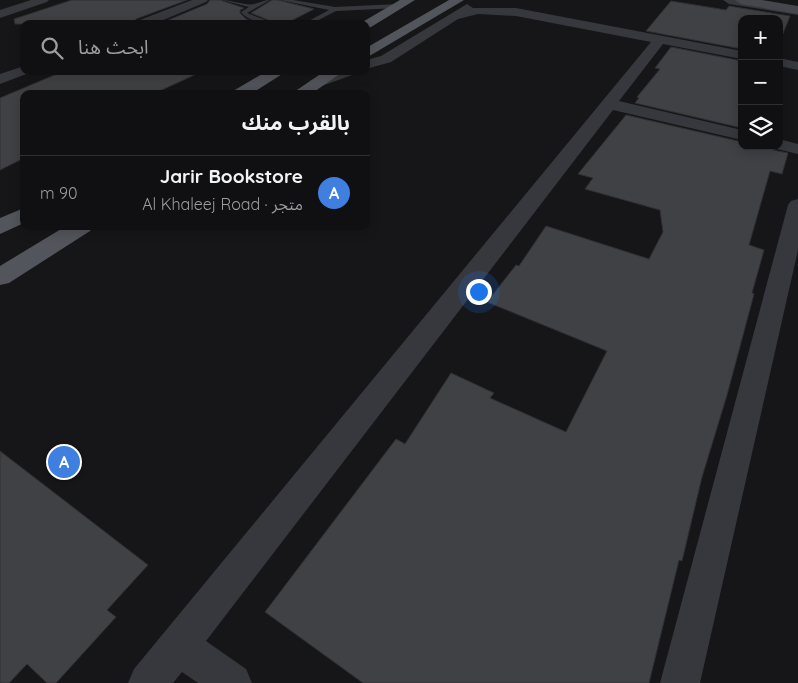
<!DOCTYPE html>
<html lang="ar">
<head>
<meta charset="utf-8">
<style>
	body { margin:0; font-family:Quicksand,"Noto Sans Arabic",sans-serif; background:#19191b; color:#f1f3f6; direction:rtl }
	.controls { position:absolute; right:15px; top:15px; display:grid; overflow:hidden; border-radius:10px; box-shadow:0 2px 12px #0003 }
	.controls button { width:45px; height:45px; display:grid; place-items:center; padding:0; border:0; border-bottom:1px solid #303032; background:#101012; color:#f1f3f6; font:25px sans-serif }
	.you { position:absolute; left:478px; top:291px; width:18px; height:18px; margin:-12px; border:4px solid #fff; border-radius:50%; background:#1a73e8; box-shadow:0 0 0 8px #1a73e833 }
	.badge { display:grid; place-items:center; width:32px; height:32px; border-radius:50%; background:#f2b134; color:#fff; font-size:16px; font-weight:700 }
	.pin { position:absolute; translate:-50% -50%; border:2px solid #fff; box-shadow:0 1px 5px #0006 }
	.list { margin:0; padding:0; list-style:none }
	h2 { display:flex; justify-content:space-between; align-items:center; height:65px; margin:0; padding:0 20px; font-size:21px }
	h2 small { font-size:16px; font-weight:400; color:#9c9d9f }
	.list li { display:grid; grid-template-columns:32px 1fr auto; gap:15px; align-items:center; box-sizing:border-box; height:75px; padding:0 20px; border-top:1px solid #303032 }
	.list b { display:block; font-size:19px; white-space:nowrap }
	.list p { margin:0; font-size:16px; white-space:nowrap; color:#9c9d9f }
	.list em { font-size:16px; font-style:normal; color:#9c9d9f }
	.icon { flex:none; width:28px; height:28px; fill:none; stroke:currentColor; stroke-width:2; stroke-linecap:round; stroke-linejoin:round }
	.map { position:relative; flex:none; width:798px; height:683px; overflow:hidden; direction:ltr }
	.search { position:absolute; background:#101012; box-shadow:0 2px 12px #0003; left:20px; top:20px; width:350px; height:55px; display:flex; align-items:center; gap:12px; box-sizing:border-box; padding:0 18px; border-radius:10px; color:#9c9d9f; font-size:19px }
	.panel { position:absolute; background:#101012; box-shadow:0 2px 12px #0003; left:20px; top:90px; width:350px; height:140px; border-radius:10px; direction:rtl }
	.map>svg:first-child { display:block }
	.building { fill:#404145; stroke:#303034 }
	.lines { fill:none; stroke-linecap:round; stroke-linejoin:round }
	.lane { fill:#37383d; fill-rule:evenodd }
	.street { fill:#37383d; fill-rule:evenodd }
	.secondary { fill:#45474d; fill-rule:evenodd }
	.primary { fill:#53555c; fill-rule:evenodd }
</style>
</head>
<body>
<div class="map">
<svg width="798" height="683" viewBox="0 0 798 683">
	<rect width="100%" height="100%" fill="#161618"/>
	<g class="building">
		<path d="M 72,0 L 187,0 L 136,19 L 134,24 L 15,24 L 14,19 Z"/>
		<path d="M 210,0 L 220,0 L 244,8 L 240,10 L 240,13 L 246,19 L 259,24 L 159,24 L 207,4 Z"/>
		<path d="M 272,0 L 278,0 L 314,9 L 285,24 L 278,24 L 251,13 Z"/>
		<path d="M 671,1 L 726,10 L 729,6 L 790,16 L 780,41 L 779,19 L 742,19 L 742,49 L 646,31 Z"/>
		<path d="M 671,47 L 742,61 L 742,128 L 635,103 L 639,98 L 637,97 L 660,69 L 655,68 Z"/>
		<path d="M 64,71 L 203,71 L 153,94 L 24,94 L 24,158 L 0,170 L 0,98 Z"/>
		<path d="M 626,115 L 742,142 L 742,146 L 770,146 L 773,150 L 788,153 L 782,174 L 770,171 L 749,245 L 764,250 L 752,293 L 754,294 L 727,395 L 702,477 L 682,561 L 679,560 L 649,683 L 363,683 L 265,612 L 396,439 L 405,444 L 451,373 L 494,393 L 490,398 L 566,432 L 607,351 L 487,302 L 516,265 L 519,266 L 546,226 L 649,259 L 663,232 L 660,210 L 585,189 L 593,178 L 578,174 Z"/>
		<path d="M 0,451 L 148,565 L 107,610 L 116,617 L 56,683 L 47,683 L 27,664 L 9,683 L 0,683 Z"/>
	</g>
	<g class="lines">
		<g class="lane">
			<path d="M 222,0 C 231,0 247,6 254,4 C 260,3 263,0 270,0 L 247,13 L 276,24 C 265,24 247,21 241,12 L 249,7 Z"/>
			<path d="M 280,0 L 293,0 L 335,7 L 398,4 L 401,6 L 398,8 L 336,11 L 311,24 L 303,24 L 329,10 Z"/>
		</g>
		<g class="street">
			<path d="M 31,0 L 49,0 L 47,2 L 0,18 L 0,10 Z"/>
			<path d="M 192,0 L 208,0 L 206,2 L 154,24 L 136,24 L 137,21 Z"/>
			<path d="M 723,0 L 751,0 L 798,7 L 798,15 L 729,4 Z"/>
			<path d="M 467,4 L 473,8 L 516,8 L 742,51 L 742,59 L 663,44 L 619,101 L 742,130 L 742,140 L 613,110 L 206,641 L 246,669 L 252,683 L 198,683 L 182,672 L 173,683 L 128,683 L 134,669 L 651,42 L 516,16 L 478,14 L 458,19 L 391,62 L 366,69 L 366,60 L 381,56 Z"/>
			<path d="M 779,58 L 798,62 L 798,70 L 779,66 Z"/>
			<path d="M 24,66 L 24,71 L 30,71 L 29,73 L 0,84 L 0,74 Z"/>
			<path d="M 335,71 L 357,71 L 355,74 L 316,88 L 311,86 L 308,83 L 311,80 Z"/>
			<path d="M 779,139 L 798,144 L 798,154 L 773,148 L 772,146 L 779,146 Z"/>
			<path d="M 798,199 L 798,250 L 700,683 L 660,683 L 788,205 L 791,201 Z"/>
		</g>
		<path class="secondary" d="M 735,0 L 762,0 L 798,6 L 798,14 L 741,4 Z"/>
		<g class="primary">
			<path d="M 400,0 L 415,0 L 371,27 L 366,28 L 366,24 L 359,24 Z"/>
			<path d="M 449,0 L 464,0 L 366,58 L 366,48 Z"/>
			<path d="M 267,71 L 287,71 L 251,94 L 231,94 L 233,91 Z"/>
			<path d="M 325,71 L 344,71 L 311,94 L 291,94 Z"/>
			<path d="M 24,208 L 24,223 L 0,234 L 0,218 Z"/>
			<path d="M 66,226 L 93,226 L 90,231 L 9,283 L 0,285 L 0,266 Z"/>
		</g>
	</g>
</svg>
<div class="controls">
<button>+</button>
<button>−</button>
<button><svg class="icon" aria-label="layers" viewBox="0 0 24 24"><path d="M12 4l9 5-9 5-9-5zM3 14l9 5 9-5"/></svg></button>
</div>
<div class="you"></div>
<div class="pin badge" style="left:64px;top:462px;background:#3f7fe0">A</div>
<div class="search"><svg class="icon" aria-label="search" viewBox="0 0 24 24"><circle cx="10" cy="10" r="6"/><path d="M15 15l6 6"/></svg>ابحث هنا</div>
<section class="panel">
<h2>بالقرب منك<small></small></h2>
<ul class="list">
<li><span class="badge" style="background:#3f7fe0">A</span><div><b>Jarir Bookstore</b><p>متجر · Al Khaleej Road</p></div><em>90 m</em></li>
</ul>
</section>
</div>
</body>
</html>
